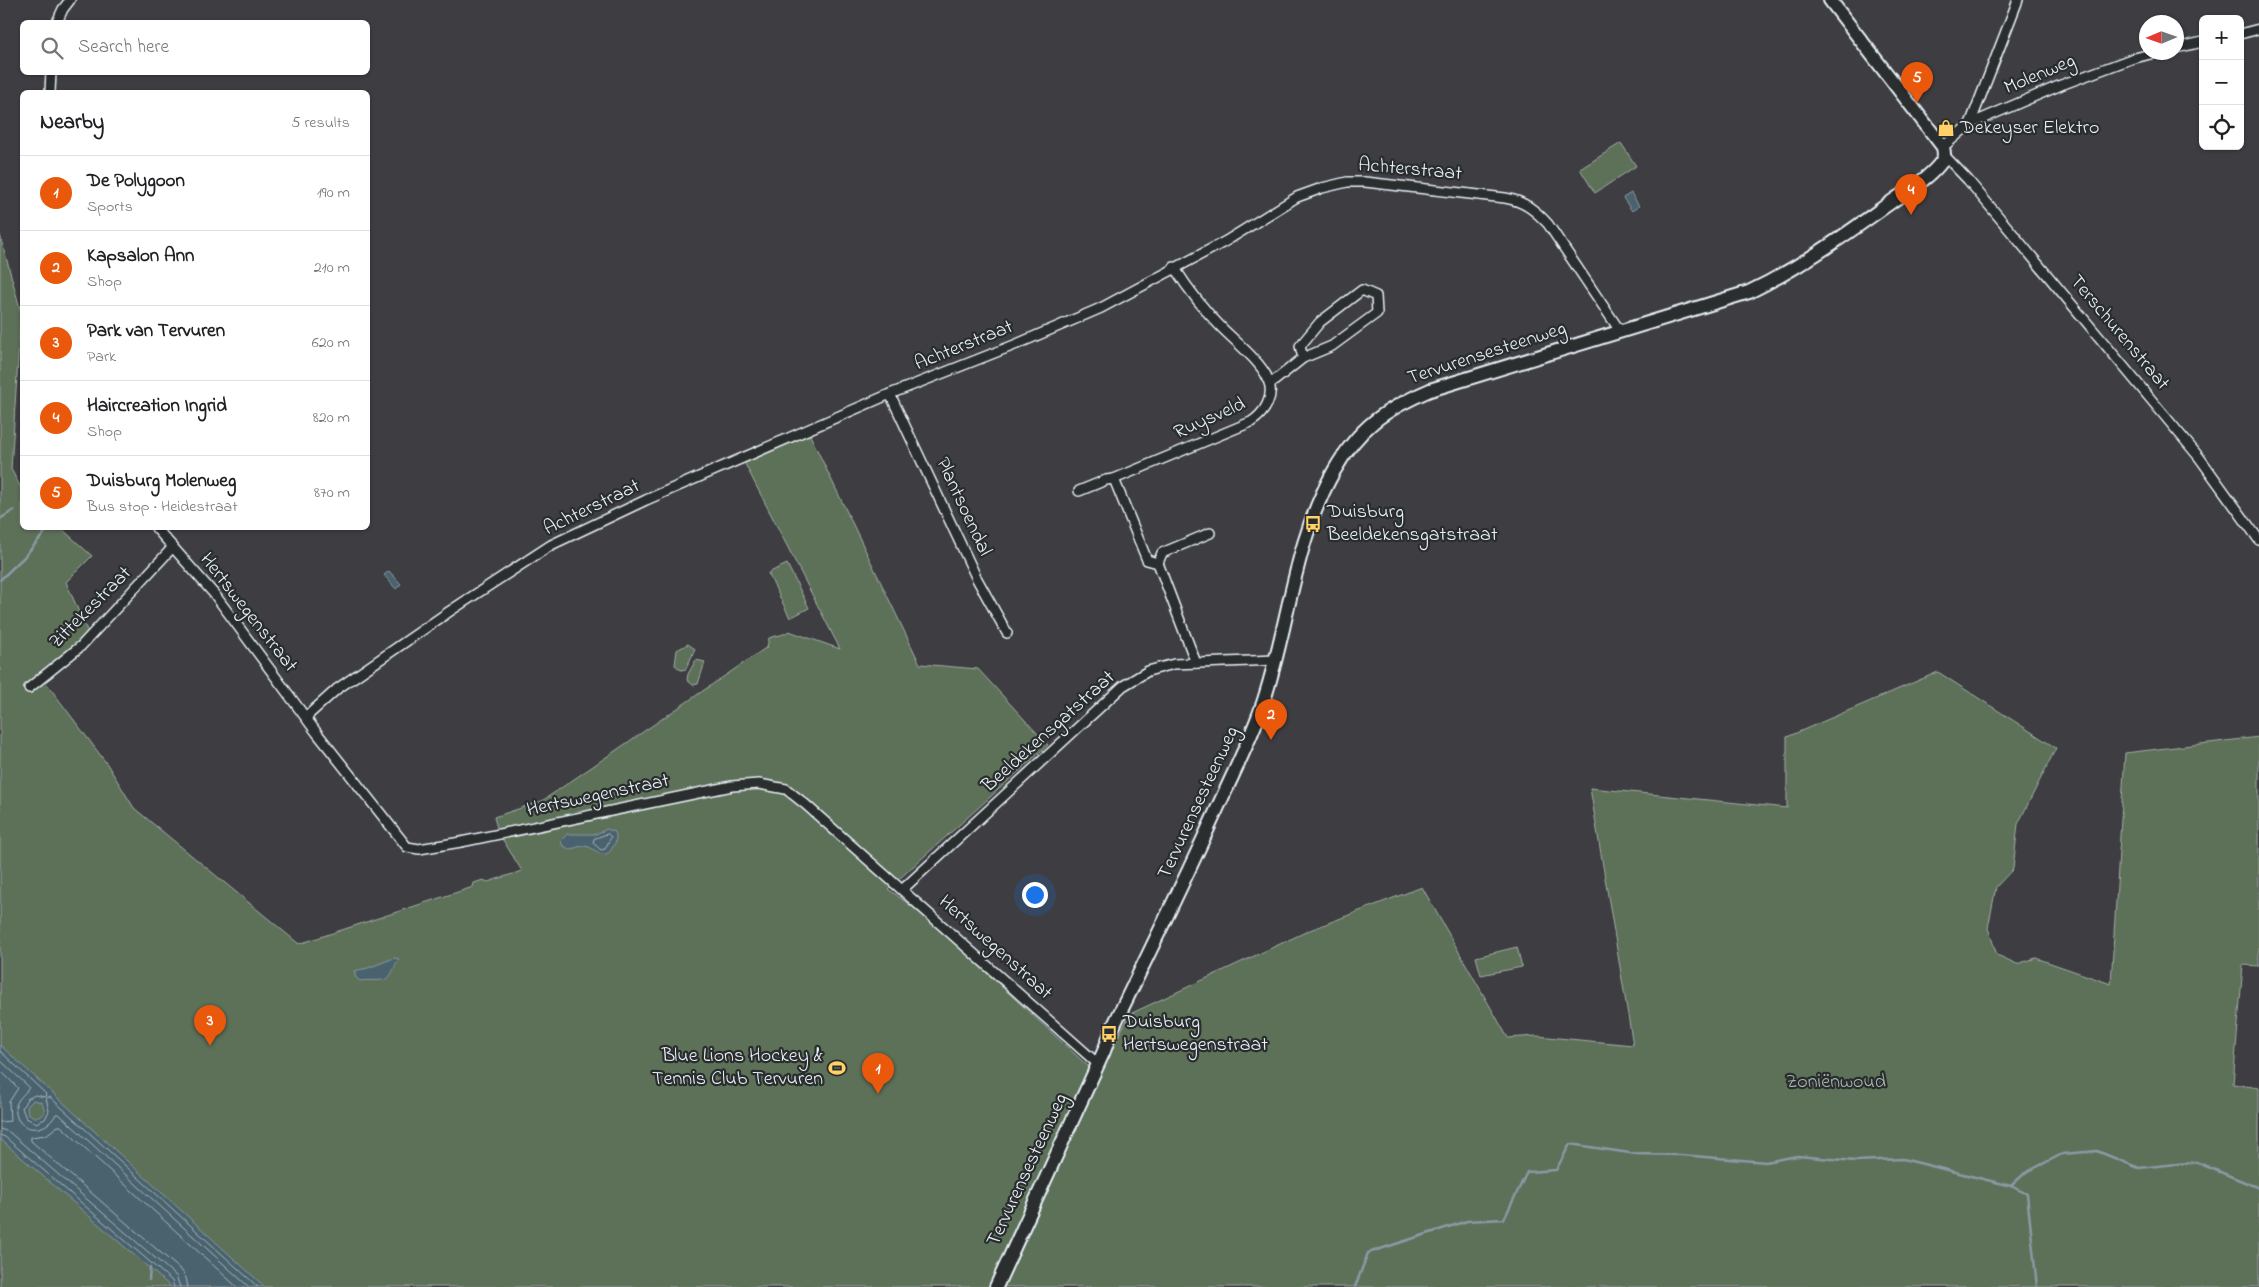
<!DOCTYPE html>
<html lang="en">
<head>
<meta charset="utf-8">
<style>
	body { margin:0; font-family:"Indie Flower",sans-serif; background:#f2f2f2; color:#202124 }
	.controls { position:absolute; right:15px; top:15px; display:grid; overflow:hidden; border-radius:8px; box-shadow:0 1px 4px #0004 }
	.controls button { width:45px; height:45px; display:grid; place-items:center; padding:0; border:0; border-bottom:1px solid #e0e0e0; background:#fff; color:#202124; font:25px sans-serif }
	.compass { position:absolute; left:2139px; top:15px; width:45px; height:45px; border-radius:50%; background:#fff; box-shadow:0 1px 4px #0004; rotate:268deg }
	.you { position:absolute; left:1034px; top:894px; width:18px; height:18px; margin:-12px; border:4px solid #fff; border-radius:50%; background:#1a73e8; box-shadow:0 0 0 8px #1a73e833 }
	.badge { display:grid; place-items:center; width:32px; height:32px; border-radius:50%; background:#ea580c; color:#fff; font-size:16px; font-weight:700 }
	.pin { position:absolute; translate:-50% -41px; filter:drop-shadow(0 1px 2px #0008) }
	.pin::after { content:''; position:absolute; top:26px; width:18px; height:15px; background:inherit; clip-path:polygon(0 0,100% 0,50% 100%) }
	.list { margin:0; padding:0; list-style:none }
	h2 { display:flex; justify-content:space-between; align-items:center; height:65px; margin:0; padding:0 20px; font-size:21px }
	h2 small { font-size:16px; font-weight:400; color:#757577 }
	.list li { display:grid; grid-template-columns:32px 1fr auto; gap:15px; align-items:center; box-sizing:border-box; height:75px; padding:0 20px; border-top:1px solid #e0e0e0 }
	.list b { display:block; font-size:19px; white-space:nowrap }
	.list p { margin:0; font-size:16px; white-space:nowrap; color:#757577 }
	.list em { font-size:16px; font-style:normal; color:#757577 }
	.icon { flex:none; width:28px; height:28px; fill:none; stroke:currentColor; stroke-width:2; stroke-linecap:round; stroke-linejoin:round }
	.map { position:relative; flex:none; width:2259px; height:1287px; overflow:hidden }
	.search { position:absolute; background:#fff; box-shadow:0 1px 4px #0004; left:20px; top:20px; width:350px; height:55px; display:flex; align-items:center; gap:12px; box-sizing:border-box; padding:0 18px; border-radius:8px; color:#757577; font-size:19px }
	.panel { position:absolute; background:#fff; box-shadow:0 1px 4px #0004; left:20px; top:90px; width:350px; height:440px; border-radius:8px }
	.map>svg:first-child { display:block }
	.green { fill:#5d6f58; stroke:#a2b0a8 }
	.water { fill:#49626d; stroke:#899ba5; fill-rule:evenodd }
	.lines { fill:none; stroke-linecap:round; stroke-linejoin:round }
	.shore { stroke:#a8b8c0; stroke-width:1 }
	.stream { stroke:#899ba5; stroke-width:2.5 }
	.street-casing { stroke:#e8f1f8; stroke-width:12 }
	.secondary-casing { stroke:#e8f1f8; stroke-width:16 }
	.street { stroke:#2a2d2e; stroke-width:9 }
	.secondary { stroke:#2a2d2e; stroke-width:12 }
	.labels { text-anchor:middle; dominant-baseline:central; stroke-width:4.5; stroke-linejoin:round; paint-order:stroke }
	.street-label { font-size:20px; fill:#e8f1f8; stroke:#2a2d2e }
	.poi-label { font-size:20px; fill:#e8f1f8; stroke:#2a2d2e; text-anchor:start }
	.park-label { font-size:20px; fill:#a9b6b0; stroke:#2a2d2e }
</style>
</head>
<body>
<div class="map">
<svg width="2259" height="1287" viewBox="0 0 2259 1287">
	<rect width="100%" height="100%" fill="#3e3d42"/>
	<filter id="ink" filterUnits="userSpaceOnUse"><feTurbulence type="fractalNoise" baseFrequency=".02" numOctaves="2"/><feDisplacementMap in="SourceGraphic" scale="10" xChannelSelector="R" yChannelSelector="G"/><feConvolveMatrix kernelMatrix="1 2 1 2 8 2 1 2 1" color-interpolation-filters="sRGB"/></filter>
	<g filter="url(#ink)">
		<g class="green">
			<path d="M 1621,143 L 1636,166 L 1595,193 L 1580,169 Z"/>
			<path d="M 0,235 L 21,312 L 11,469 L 22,490 L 22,528 L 61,528 L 92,556 L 66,582 L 92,642 L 44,680 L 107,764 L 134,808 L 299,944 L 473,887 L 474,883 L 483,880 L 488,882 L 522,871 L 498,832 L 494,817 L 542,801 L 767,647 L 769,638 C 777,635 782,636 789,631 L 840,649 L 744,462 L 809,433 L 920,664 L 978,669 L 1048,745 L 888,889 L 926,917 L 1089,1067 L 996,1270 L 1007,1272 L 1101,1069 L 1130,1014 L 1310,930 L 1422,887 L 1508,1038 L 1537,1036 L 1633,1045 L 1590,788 L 1787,808 L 1787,737 L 1938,672 L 2056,748 L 2018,824 L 2013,869 L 1996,887 L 1988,928 L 1997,955 L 2017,964 L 2036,958 L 2111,984 L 2125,753 L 2259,737 L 2259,966 L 2243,965 L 2233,1084 L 2259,1088 L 2259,1287 L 0,1287 Z"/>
			<path d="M 787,564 L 809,608 L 790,618 L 768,573 Z"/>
			<path d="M 688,644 L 695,649 L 686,669 L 681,670 L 675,665 L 677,650 Z"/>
			<path d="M 696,660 L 705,662 L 698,684 L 693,685 L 687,680 L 688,674 Z"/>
			<path d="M 1517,947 L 1522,967 L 1481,975 L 1476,957 Z"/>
		</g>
		<g class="water">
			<path d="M 1631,193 L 1639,206 L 1632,211 L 1623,198 Z"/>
			<path d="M 389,571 L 401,584 L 396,589 L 384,575 Z"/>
			<path d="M 607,829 L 615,832 C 617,837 616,842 613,847 C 604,864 595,846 584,846 C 579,846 574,849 569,849 L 562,845 L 561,841 L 567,834 L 596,834 Z"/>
			<path d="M 394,958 L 399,959 C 395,964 393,974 389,977 C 383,983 368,979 360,981 L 356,978 L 354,971 L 368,968 Z"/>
			<path d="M 0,1045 L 265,1287 L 171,1287 L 0,1139 ZM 33,1100 L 41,1102 C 45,1108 46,1113 39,1117 L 34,1117 L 28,1113 L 27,1107 Z"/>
		</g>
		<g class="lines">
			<g class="shore">
				<path d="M 608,834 L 611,837 L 605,849 L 601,850 L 593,843 L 594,839 Z"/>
				<path d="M 0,1051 L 46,1094 L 45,1097 L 35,1095 L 27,1099 L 22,1108 L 26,1118 L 36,1123 L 45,1119 L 49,1111 L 46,1098 L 50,1097 L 258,1287"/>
				<path d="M 0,1060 L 29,1087 C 26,1094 18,1097 16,1106 C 12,1131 45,1137 56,1114 L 59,1114 L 249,1287"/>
				<path d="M 0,1070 L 18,1088 L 9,1102 L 10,1121 L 0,1122"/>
				<path d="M 0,1129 L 9,1132 L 176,1276 L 180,1287"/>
				<path d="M 0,1135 L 5,1137 L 172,1281 L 174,1287"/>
				<path d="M 188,1287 L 186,1278 L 182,1271 L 31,1141 L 31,1137 L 46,1135 L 58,1126 L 61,1126 L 237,1287"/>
			</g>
			<g class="stream">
				<path d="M 0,519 L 14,510"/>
				<path d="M 0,580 L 24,557 L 49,528"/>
				<path d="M 2011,1186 L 2027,1194 L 2037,1287"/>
				<path d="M 149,1280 L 150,1268"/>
				<path d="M 1355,1287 L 1368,1253 L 1467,1221 L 1504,1219 L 1527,1172 L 1556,1170 L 1570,1144 L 1636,1154 L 1681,1155 L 1766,1162 L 1797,1156 L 1855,1161 L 1903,1159 L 2011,1186 L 2025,1173 L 2062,1154 L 2097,1151 L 2139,1168 L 2196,1162 L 2259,1188"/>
			</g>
			<g class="street-casing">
				<g id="street">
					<path d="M 57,22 L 63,9 L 70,0"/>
					<path d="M 2240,34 L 2259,29"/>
					<path d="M 2176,48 L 2203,42"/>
					<path d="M 50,92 L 51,72"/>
					<path d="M 1970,124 L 2018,0"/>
					<path d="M 1943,147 L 1970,124 L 2061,85 L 2131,59 L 2158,52"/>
					<path d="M 1944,155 L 1968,180 L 2199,457 L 2259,540"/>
					<path d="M 1174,267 C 1188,289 1203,309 1222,328 C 1235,341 1261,362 1268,379 C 1275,396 1265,413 1251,422 L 1114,479 L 1147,560 L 1158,563 L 1196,663"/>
					<path d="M 1269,383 L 1274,381 L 1303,358 L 1332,346 L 1377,313 L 1376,296 L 1362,290 L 1320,322 L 1300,346 L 1303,358"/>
					<path d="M 890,394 L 977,579 L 1007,633"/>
					<path d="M 1079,491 L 1106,480 L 1114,479"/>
					<path d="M 156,528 L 215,595 L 317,733 L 407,847 L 419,849 L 461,842 L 732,786 L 759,784 L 786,789 L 805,804 L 1098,1064"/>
					<path d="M 1158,563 L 1162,553 L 1210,533"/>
					<path d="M 29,688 L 81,646 L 173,547"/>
					<path d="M 306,717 L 337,689 L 450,611 L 551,545 L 646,500 L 890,394 L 1017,344 L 1101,308 L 1226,241 L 1297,197 L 1322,188 L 1347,182 L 1365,182 L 1505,198 C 1524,201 1535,210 1548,224 L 1620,331"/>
					<path d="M 903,889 L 1123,686 L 1148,671 L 1174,664 L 1276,660"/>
				</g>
			</g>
			<g class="secondary-casing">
				<path id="secondary" d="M 996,1287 L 1104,1051 L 1113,1027 C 1148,955 1184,882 1217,809 C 1232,776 1249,743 1261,709 C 1289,630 1292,545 1334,471 C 1359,427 1384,410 1430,390 L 1749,292 C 1803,266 1846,234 1894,200 C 1910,189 1931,177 1942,161 C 1945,157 1944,152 1943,147 L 1830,0"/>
			</g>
			<use href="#street" class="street"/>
			<use href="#secondary" class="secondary"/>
		</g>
	</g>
	<defs>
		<g id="shop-bare" transform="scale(1.35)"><path d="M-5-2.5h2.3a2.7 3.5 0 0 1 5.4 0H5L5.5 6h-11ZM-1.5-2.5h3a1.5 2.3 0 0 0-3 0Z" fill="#ffd166" stroke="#2a2d2e" stroke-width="2.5" paint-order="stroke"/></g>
		<g id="bus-bare" transform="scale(1.35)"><path d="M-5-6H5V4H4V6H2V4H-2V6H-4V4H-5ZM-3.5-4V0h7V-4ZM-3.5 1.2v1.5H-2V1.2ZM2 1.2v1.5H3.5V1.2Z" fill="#ffd166" stroke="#2a2d2e" stroke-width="2.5" paint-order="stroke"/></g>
		<g id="stadium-bare" transform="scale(1.35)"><path d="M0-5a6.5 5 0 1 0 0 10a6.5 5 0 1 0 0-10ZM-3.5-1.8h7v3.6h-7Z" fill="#ffd166" stroke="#2a2d2e" stroke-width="2.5" paint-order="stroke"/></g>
	</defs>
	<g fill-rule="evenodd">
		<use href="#shop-bare" x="1946" y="128"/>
		<use href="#bus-bare" x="1313" y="524"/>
		<use href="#bus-bare" x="1109" y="1034"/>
		<use href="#stadium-bare" x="837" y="1068"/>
	</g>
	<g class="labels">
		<g class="street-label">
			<text transform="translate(2040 75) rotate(-23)">Molenweg</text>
			<text transform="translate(1410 170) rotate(5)">Achterstraat</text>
			<text transform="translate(2119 333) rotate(50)">Terschurenstraat</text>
			<text transform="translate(964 346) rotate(-22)">Achterstraat</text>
			<text transform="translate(1487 354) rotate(-18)">Tervurensesteenweg</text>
			<text transform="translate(1210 419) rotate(-24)">Ruysveld</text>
			<text transform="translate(963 507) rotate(65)">Plantsoendal</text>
			<text transform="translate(592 508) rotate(-26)">Achterstraat</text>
			<text transform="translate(91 608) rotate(-45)">Zittekestraat</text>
			<text transform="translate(248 613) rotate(52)">Hertswegenstraat</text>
			<text transform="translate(1049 732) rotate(-42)">Beeldekensgatstraat</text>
			<text transform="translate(598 796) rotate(-12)">Hertswegenstraat</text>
			<text transform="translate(1199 803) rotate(-65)">Tervurensesteenweg</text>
			<text transform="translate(995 948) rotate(42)">Hertswegenstraat</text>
			<text transform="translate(1028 1170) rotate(-65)">Tervurensesteenweg</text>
		</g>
		<g class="poi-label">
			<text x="1960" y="128">Dekeyser Elektro</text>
			<text x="1327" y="512">Duisburg<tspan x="1327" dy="23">Beeldekensgatstraat</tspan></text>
			<text x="1123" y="1022">Duisburg<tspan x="1123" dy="23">Hertswegenstraat</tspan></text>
			<text x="823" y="1056" text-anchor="end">Blue Lions Hockey &amp;<tspan x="823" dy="23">Tennis Club Tervuren</tspan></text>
		</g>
		<g class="park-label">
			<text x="1836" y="1082">Zoniënwoud</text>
		</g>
	</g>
</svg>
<div class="controls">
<button>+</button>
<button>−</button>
<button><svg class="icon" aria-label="locate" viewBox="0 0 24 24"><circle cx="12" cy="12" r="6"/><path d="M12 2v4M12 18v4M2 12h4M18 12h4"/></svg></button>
</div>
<svg class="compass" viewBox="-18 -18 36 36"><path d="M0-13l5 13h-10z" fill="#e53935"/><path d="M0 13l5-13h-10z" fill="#757577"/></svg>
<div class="you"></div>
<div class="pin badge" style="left:878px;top:1094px">1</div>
<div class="pin badge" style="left:1271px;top:740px">2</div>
<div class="pin badge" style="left:210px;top:1046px">3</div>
<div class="pin badge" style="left:1911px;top:215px">4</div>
<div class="pin badge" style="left:1917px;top:103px">5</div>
<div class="search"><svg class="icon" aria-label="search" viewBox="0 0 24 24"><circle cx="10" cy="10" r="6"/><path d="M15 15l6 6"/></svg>Search here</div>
<section class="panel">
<h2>Nearby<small>5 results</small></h2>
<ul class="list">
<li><span class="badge">1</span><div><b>De Polygoon</b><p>Sports</p></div><em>190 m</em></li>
<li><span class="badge">2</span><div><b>Kapsalon Ann</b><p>Shop</p></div><em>210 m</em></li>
<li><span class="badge">3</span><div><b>Park van Tervuren</b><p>Park</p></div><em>620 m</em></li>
<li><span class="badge">4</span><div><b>Haircreation Ingrid</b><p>Shop</p></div><em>820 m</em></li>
<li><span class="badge">5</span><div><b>Duisburg Molenweg</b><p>Bus stop · Heidestraat</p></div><em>870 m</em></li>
</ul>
</section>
</div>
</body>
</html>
